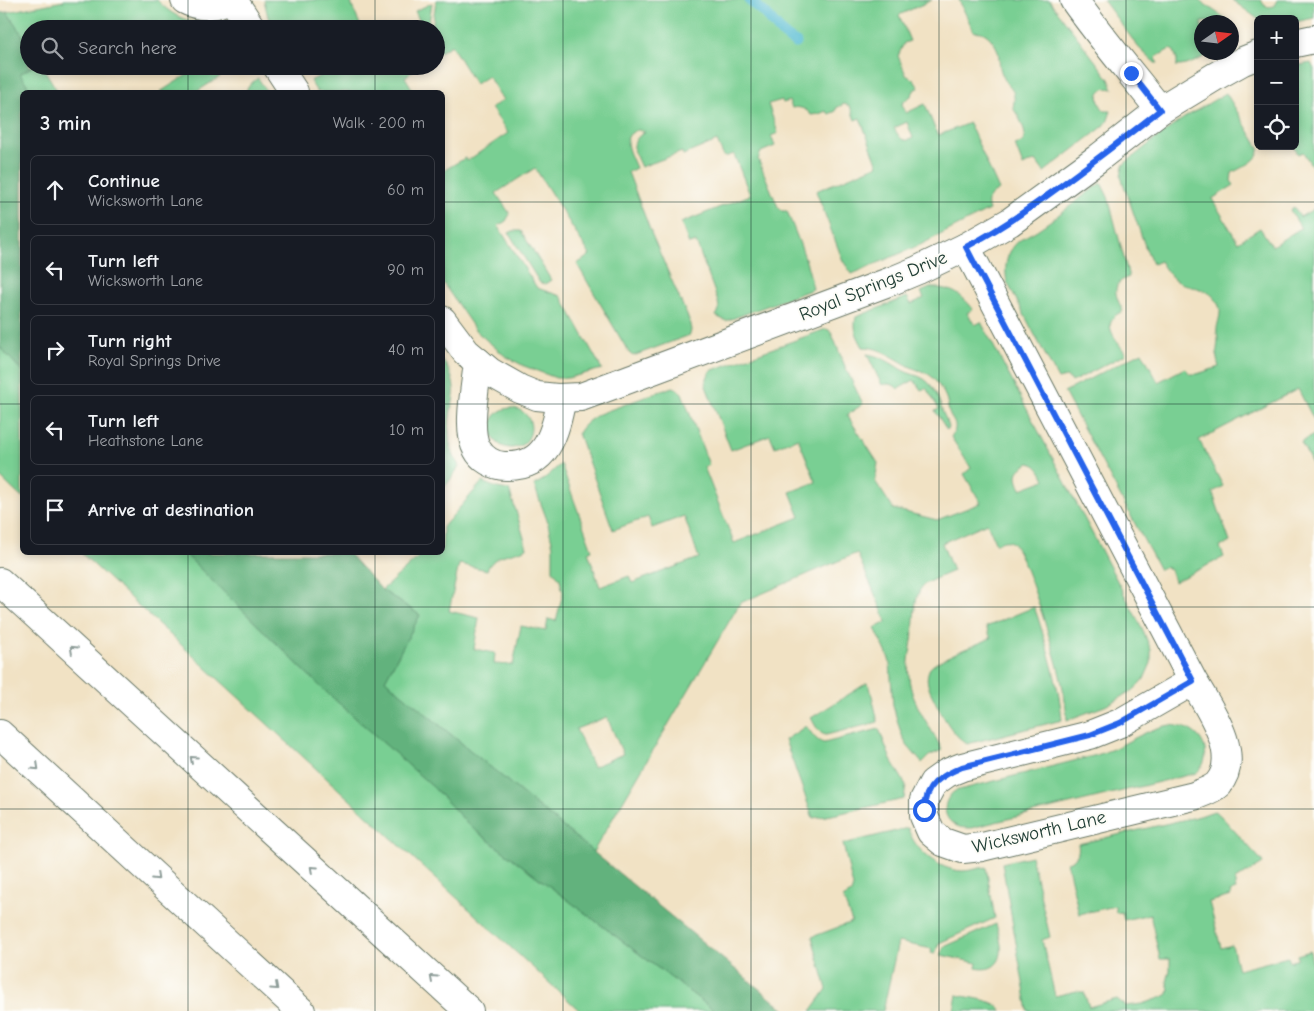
<!DOCTYPE html>
<html lang="en">
<head>
<meta charset="utf-8">
<style>
	body { margin:0; font-family:"Comic Neue",sans-serif; background:#20242c; color:#f1f3f6 }
	.controls { position:absolute; right:15px; top:15px; display:grid; overflow:hidden; border-radius:8px; box-shadow:0 2px 8px #0003 }
	.controls button { width:45px; height:45px; display:grid; place-items:center; padding:0; border:0; border-bottom:1px solid #363941; background:#171b24; color:#f1f3f6; font:25px sans-serif }
	.compass { position:absolute; left:1194px; top:15px; width:45px; height:45px; border-radius:50%; background:#171b24; box-shadow:0 2px 8px #0003; rotate:76deg }
	.stop { position:absolute; width:15px; height:15px; margin:-11px; border:4px solid #2563eb; border-radius:50%; background:#fff }
	.stop.end { background:#2563eb; border-color:#fff; box-shadow:0 1px 5px #0008 }
	.list { margin:0; padding:0; list-style:none }
	h2 { display:flex; justify-content:space-between; align-items:center; height:65px; margin:0; padding:0 20px; font-size:21px }
	h2 small { font-size:16px; font-weight:400; color:#9ea1a6 }
	.list li { display:grid; grid-template-columns:32px 1fr auto; gap:15px; align-items:center; box-sizing:border-box; height:70px; margin:0 10px 10px; padding:0 10px; border:1px solid #363941; border-radius:8px }
	.list b { display:block; font-size:19px; white-space:nowrap }
	.list p { margin:0; font-size:16px; white-space:nowrap; color:#9ea1a6 }
	.list em { font-size:16px; font-style:normal; color:#9ea1a6 }
	.icon { flex:none; width:28px; height:28px; fill:none; stroke:currentColor; stroke-width:2; stroke-linecap:round; stroke-linejoin:round }
	.map { position:relative; flex:none; width:1314px; height:1011px; overflow:hidden }
	.search { position:absolute; background:#171b24; box-shadow:0 2px 8px #0003; left:20px; top:20px; width:425px; height:55px; display:flex; align-items:center; gap:12px; box-sizing:border-box; padding:0 18px; border-radius:28px; color:#9ea1a6; font-size:19px }
	.panel { position:absolute; background:#171b24; box-shadow:0 2px 8px #0003; left:20px; top:90px; width:425px; height:465px; border-radius:8px }
	.map>svg:first-child { display:block }
	.green { fill:#79cf93; stroke:#4c8664; fill-rule:evenodd }
	.forest { fill:#62b27d; stroke:#407858 }
	.lines { fill:none; stroke-linecap:round; stroke-linejoin:round }
	.stream { stroke:#55bcd3; stroke-width:11 }
	.minor-casing { stroke:#687766; stroke-width:30 }
	.motorway-casing { stroke:#687766; stroke-width:30 }
	.minor { stroke:#fff; stroke-width:28 }
	.motorway { stroke:#fff; stroke-width:28 }
	.oneway { stroke:#8f9e9a }
	.route { stroke:#2563eb; stroke-width:6 }
	.grid { fill:none; stroke:#1f3d34; stroke-width:1; stroke-opacity:0.55 }
	.labels { text-anchor:middle; dominant-baseline:central; stroke-width:4; stroke-linejoin:round; paint-order:stroke }
	.street-label { font-size:19px; fill:#1f3d34; stroke:#fdfcf7 }
</style>
</head>
<body>
<div class="map">
<svg width="1314" height="1011" viewBox="0 0 1314 1011">
	<rect width="100%" height="100%" fill="#fdfcf7"/>
	<filter id="ink" filterUnits="userSpaceOnUse"><feTurbulence type="fractalNoise" baseFrequency=".02" numOctaves="2"/><feDisplacementMap in="SourceGraphic" scale="10" xChannelSelector="R" yChannelSelector="G"/><feConvolveMatrix kernelMatrix="1 2 1 2 8 2 1 2 1" color-interpolation-filters="sRGB"/></filter>
	<filter id="wash" filterUnits="userSpaceOnUse"><feTurbulence type="fractalNoise" baseFrequency=".0096" numOctaves="4" result="noise"/><feDisplacementMap in="SourceGraphic" scale="20" xChannelSelector="R" yChannelSelector="G"/><feGaussianBlur stdDeviation="1.12" result="paint"/><feColorMatrix in="noise" values="0 0 0 0 0 0 0 0 0 0 0 0 0 0 0 0 0 1.4 0 .05"/><feComposite in="paint" operator="in"/></filter>
	<g filter="url(#wash)">
		<rect width="100%" height="100%" fill="#f1e2c4"/>
		<g class="green">
			<path d="M 64,0 L 157,0 C 170,14 184,21 203,24 L 201,29 L 29,29 L 29,45 L 7,12 L 64,1 Z"/>
			<path d="M 264,0 L 351,0 L 352,6 L 361,27 L 357,29 L 276,29 L 268,17 Z"/>
			<path d="M 436,0 L 932,0 L 899,15 L 910,41 L 904,43 L 898,56 L 906,75 L 914,80 L 919,88 L 915,89 L 911,96 L 903,102 L 902,104 L 906,113 L 925,104 L 937,134 L 939,135 L 969,123 L 999,190 C 990,195 985,200 989,210 L 920,245 L 852,274 L 843,261 L 816,191 L 878,165 L 860,118 L 855,120 L 850,106 L 844,104 L 836,108 L 836,111 L 829,114 L 826,111 L 819,114 L 811,115 C 807,109 799,106 792,108 L 789,101 L 783,103 L 782,100 L 768,104 L 778,133 L 771,136 L 775,146 L 761,152 L 758,159 L 778,207 L 782,211 L 787,211 C 797,237 808,261 813,289 L 726,321 L 716,316 L 719,310 L 718,301 L 696,242 L 689,244 L 681,223 L 750,195 L 734,154 L 724,157 L 717,141 L 683,155 L 682,152 L 641,167 C 634,152 628,142 645,132 C 640,130 638,129 633,132 C 620,139 632,157 636,168 L 628,172 L 652,235 L 689,320 L 691,330 L 690,335 L 633,356 L 629,353 L 625,346 L 577,264 L 590,255 L 535,168 L 496,193 L 510,214 L 506,221 L 498,226 L 537,288 L 561,296 L 602,369 L 568,378 L 556,378 L 524,366 L 505,356 L 476,331 L 443,283 L 443,171 L 465,158 L 467,161 L 508,133 L 491,108 L 503,100 L 488,76 L 475,84 L 451,45 L 436,55 L 436,29 L 432,29 ZM 907,122 L 913,138 C 903,144 899,137 894,128 Z"/>
			<path d="M 959,0 L 1049,0 L 1109,79 L 1113,89 C 1095,85 1095,102 1105,111 L 1111,111 L 1108,120 L 1104,126 L 1044,172 L 1036,161 L 1031,162 L 1023,166 L 1015,145 C 1017,144 1020,144 1022,142 C 1030,135 1018,115 1013,108 C 1017,87 1010,92 1003,76 C 995,60 1005,53 988,36 C 983,32 980,31 974,32 Z"/>
			<path d="M 1103,0 L 1199,0 L 1230,22 L 1202,22 L 1202,52 L 1212,53 C 1200,58 1189,67 1176,66 L 1177,65 L 1177,60 L 1174,51 L 1170,49 L 1158,56 L 1155,59 L 1158,63 L 1155,63 L 1139,48 Z"/>
			<path d="M 1232,0 L 1261,0 L 1264,5 L 1269,7 L 1274,6 L 1277,0 L 1314,0 L 1314,18 L 1295,22 L 1295,19 L 1258,19 Z"/>
			<path d="M 432,3 L 428,29 L 423,29 L 415,11 Z"/>
			<path d="M 1311,63 L 1314,69 L 1314,169 L 1303,152 L 1298,154 L 1294,146 L 1295,146 L 1295,66 Z"/>
			<path d="M 33,66 L 42,66 L 58,92 L 32,92 L 20,74 Z"/>
			<path d="M 201,66 L 237,66 L 196,92 L 160,92 Z"/>
			<path d="M 340,66 L 419,66 L 405,77 L 414,92 L 317,92 L 310,81 Z"/>
			<path d="M 258,78 L 267,92 L 246,92 C 248,86 252,82 258,78 Z"/>
			<path d="M 1226,93 L 1259,148 C 1261,161 1241,167 1232,173 L 1231,181 L 1234,185 L 1212,199 L 1238,242 L 1260,228 L 1272,246 L 1301,228 L 1290,210 L 1294,207 L 1300,217 L 1314,209 L 1314,420 L 1298,389 L 1199,440 L 1223,486 L 1213,492 L 1213,494 L 1230,542 L 1220,547 L 1224,557 L 1174,582 C 1172,576 1172,570 1166,567 L 1160,570 L 1064,392 L 1142,352 L 1158,382 L 1185,368 L 1190,374 L 1197,374 L 1219,367 C 1215,354 1217,353 1218,340 C 1218,336 1216,332 1217,328 C 1218,321 1222,313 1219,306 C 1211,284 1189,291 1174,279 C 1168,274 1164,267 1160,261 L 1153,264 L 1146,249 L 1121,177 L 1123,165 L 1159,136 L 1184,118 Z"/>
			<path d="M 1101,183 L 1108,197 L 1129,277 C 1109,284 1116,297 1123,311 C 1119,313 1113,316 1111,321 C 1107,331 1120,345 1126,354 L 1072,382 L 1070,379 L 1066,377 L 1058,379 L 1007,282 C 1005,272 1005,261 1010,252 C 1016,240 1027,236 1037,230 C 1059,216 1079,198 1101,183 Z"/>
			<path d="M 513,231 L 521,231 L 551,280 L 545,284 L 540,283 L 509,233 Z"/>
			<path d="M 930,288 C 949,287 961,293 973,309 L 967,313 L 975,325 L 981,322 L 1142,628 L 1151,650 L 1151,663 L 1144,679 L 1138,686 L 1131,692 L 1105,706 L 1067,720 C 1066,703 1063,687 1059,671 C 1054,651 1024,549 1011,542 C 1006,539 1001,542 996,544 L 987,523 L 942,543 L 953,571 C 944,575 933,579 925,584 C 913,593 915,618 913,631 C 912,647 907,661 909,677 C 911,704 931,726 942,750 L 929,756 L 922,763 L 906,744 L 901,733 L 893,706 L 890,663 L 888,656 L 875,628 L 887,622 L 857,553 L 740,603 L 593,852 L 385,680 L 420,615 L 382,590 L 423,553 L 442,552 L 443,527 L 482,482 L 497,488 L 509,490 L 516,511 L 527,548 C 512,555 494,553 487,570 L 459,564 L 449,611 L 479,618 L 474,649 L 495,653 L 494,664 L 513,665 L 521,626 L 546,631 L 548,619 L 556,621 L 563,593 L 560,579 L 553,570 L 553,546 L 547,520 L 534,485 L 543,480 L 561,464 L 592,550 L 588,552 L 600,587 L 629,576 L 632,583 L 699,558 L 684,516 L 652,528 L 648,517 L 613,530 L 578,433 C 584,423 590,420 599,414 L 672,387 L 676,388 L 682,393 L 709,465 L 704,467 L 734,543 L 800,517 L 790,492 L 816,482 L 798,438 L 775,447 L 770,435 L 731,450 L 706,386 L 706,381 L 710,371 L 826,329 L 829,330 L 832,334 L 846,369 L 863,404 L 847,415 L 878,463 L 875,481 L 892,507 L 893,509 L 937,520 L 981,503 L 964,474 L 971,468 L 951,437 C 959,425 954,424 949,413 C 948,409 948,405 947,401 C 945,393 938,384 933,378 C 928,372 919,371 913,368 C 896,360 882,347 863,347 C 857,336 853,329 856,317 L 907,297 L 911,304 L 924,298 L 921,292 ZM 1030,463 C 1038,465 1042,472 1045,480 L 1021,489 C 1014,475 1016,469 1030,463 ZM 607,717 L 623,754 L 593,767 L 576,729 Z"/>
			<path d="M 0,347 L 22,371 L 22,498 L 0,477 Z"/>
			<path d="M 867,354 C 881,356 891,363 902,370 C 909,374 918,375 924,379 C 936,387 939,401 943,413 C 945,418 948,422 949,428 L 947,430 L 935,411 L 939,409 L 926,388 L 921,390 L 914,380 L 898,389 C 894,384 889,383 882,385 L 878,377 Z"/>
			<path d="M 442,360 C 449,369 453,378 454,389 C 455,398 451,407 450,416 C 447,434 449,450 459,466 L 453,476 L 443,489 Z"/>
			<circle cx="511" cy="428" r="20"/>
			<path d="M 1314,435 L 1314,468 L 1301,442 Z"/>
			<path d="M 81,553 L 184,553 L 323,689 L 433,787 L 471,827 L 715,1011 L 580,1011 Z"/>
			<path d="M 1034,607 C 1039,619 1042,632 1046,644 C 1053,669 1060,694 1062,720 L 967,744 C 952,734 944,718 936,703 C 931,693 924,682 929,670 C 933,660 979,644 991,638 L 986,627 Z"/>
			<path d="M 867,683 L 870,687 L 878,722 L 826,735 C 818,734 815,724 811,718 Z"/>
			<path d="M 1170,725 C 1178,726 1186,727 1193,732 C 1208,742 1210,762 1196,773 L 971,828 C 965,828 960,828 955,825 C 941,817 943,799 955,791 L 1097,755 C 1104,752 1112,750 1119,746 C 1136,738 1151,728 1170,725 Z"/>
			<path d="M 806,726 C 812,733 815,741 824,743 L 879,729 L 891,760 L 906,785 L 904,799 L 832,815 L 813,818 L 785,740 Z"/>
			<path d="M 1214,811 L 1220,815 L 1262,861 L 1263,863 L 1235,880 L 1235,885 L 1236,890 L 1230,892 L 1231,896 L 1209,902 L 1221,948 L 1232,945 L 1238,970 L 1288,957 L 1290,962 L 1298,959 L 1297,955 L 1310,951 L 1314,971 L 1314,1011 L 1028,1011 L 1002,863 L 1031,856 L 1050,937 L 1042,940 L 1055,996 L 1077,991 L 1081,992 L 1084,992 L 1089,1007 L 1117,999 L 1126,1006 L 1143,1004 L 1163,997 L 1168,994 L 1169,989 L 1167,982 L 1170,970 L 1170,959 L 1160,959 L 1150,914 L 1124,920 L 1122,912 L 1116,913 L 1115,906 L 1079,914 L 1067,862 C 1076,860 1080,853 1078,844 L 1200,816 Z"/>
			<path d="M 908,828 C 914,850 939,870 962,871 C 970,871 978,868 986,867 L 995,918 L 939,943 L 935,954 L 931,953 L 932,949 L 898,942 L 883,1011 L 811,1011 L 827,989 L 812,937 L 852,922 L 843,898 L 851,893 L 853,887 L 843,844 Z"/>
			<path d="M 996,924 C 998,931 1000,938 1001,945 C 1003,962 993,972 976,968 L 977,963 L 941,955 L 944,947 Z"/>
			<path d="M 957,995 C 969,998 996,999 1002,1011 L 954,1011 Z"/>
		</g>
		<g class="forest">
			<path d="M 7,12 L 29,45 L 29,66 L 33,66 L 20,74 L 32,92 L 22,92 L 22,371 L 0,347 L 0,13 Z"/>
			<path d="M 184,553 L 348,553 L 382,590 L 420,615 L 385,680 L 786,1011 L 715,1011 L 471,827 L 433,787 L 323,689 Z"/>
		</g>
		<g class="lines">
			<path class="stream" d="M 749,0 C 757,6 764,12 770,19 C 778,29 784,37 796,43"/>
		</g>
	</g>
	<g filter="url(#ink)">
		<g class="lines">
			<g class="minor-casing">
				<g id="minor">
					<path d="M 185,0 C 198,7 213,7 227,0"/>
					<path d="M 233,0 L 252,29"/>
					<path d="M 1074,0 C 1101,38 1131,73 1160,110"/>
					<path d="M 1295,43 L 1314,39"/>
					<path d="M 277,66 L 294,92"/>
					<path d="M 966,247 L 1193,681 L 1120,723 L 1090,735 L 962,767 L 947,773 L 933,783 L 924,800 L 924,816 L 931,832 L 943,842 L 963,849 L 982,847 L 1194,796 C 1201,793 1212,790 1218,784 C 1243,755 1208,707 1193,681"/>
					<path d="M 442,320 L 466,352 L 490,372 L 520,389 L 537,396 L 557,398 L 581,397 L 894,280 L 918,270 L 966,247 L 1010,222 L 1097,159 L 1160,110 L 1216,76 L 1243,61 L 1258,55"/>
					<path d="M 478,362 C 476,384 466,430 477,449 C 482,459 494,466 505,466 C 548,468 555,432 562,398"/>
				</g>
			</g>
			<g class="motorway-casing">
				<g id="motorway">
					<path d="M 0,582 L 469,1011"/>
					<path d="M 0,734 L 301,1011"/>
				</g>
			</g>
			<use href="#minor" class="minor"/>
			<use href="#motorway" class="motorway"/>
		</g>
		<defs><path id="oneway-chevron" d="M-2-3.5L2.5 0L-2 3.5" fill="none" stroke-width="1.6" stroke-linecap="round" stroke-linejoin="round" transform="scale(1.25)"/></defs>
		<g class="oneway">
			<use href="#oneway-chevron" transform="translate(73 649) rotate(-137)"/>
			<use href="#oneway-chevron" transform="translate(193 759) rotate(-138)"/>
			<use href="#oneway-chevron" transform="translate(36 767) rotate(43)"/>
			<use href="#oneway-chevron" transform="translate(313 869) rotate(-138)"/>
			<use href="#oneway-chevron" transform="translate(156 877) rotate(43)"/>
			<use href="#oneway-chevron" transform="translate(433 978) rotate(-138)"/>
			<use href="#oneway-chevron" transform="translate(275 987) rotate(42)"/>
		</g>
	</g>
	<g class="lines" filter="url(#ink)">
		<path class="route" d="M 924,810 C 924,785 941,776 962,767 L 1090,735 L 1120,723 L 1193,681 L 966,247 C 999,230 1029,209 1059,187 C 1093,162 1126,137 1160,110 L 1131,73"/>
	</g>
	<path class="grid" d="M 188,0 L 188,29M 375,0 L 375,29M 563,0 L 563,1011M 751,0 L 751,1011M 939,0 L 939,1011M 1126,0 L 1126,1011M 188,66 L 188,92M 375,66 L 375,92M 0,202 L 22,202M 442,202 L 1314,202M 0,404 L 22,404M 442,404 L 1314,404M 188,552 L 188,1011M 375,552 L 375,1011M 0,607 L 1314,607M 0,809 L 1314,809"/>
	<g class="labels">
		<g class="street-label">
			<text transform="translate(873 286) rotate(-22)">Royal Springs Drive</text>
			<text transform="translate(1039 832) rotate(-13)">Wicksworth Lane</text>
		</g>
	</g>
</svg>
<div class="controls">
<button>+</button>
<button>−</button>
<button><svg class="icon" aria-label="locate" viewBox="0 0 24 24"><circle cx="12" cy="12" r="6"/><path d="M12 2v4M12 18v4M2 12h4M18 12h4"/></svg></button>
</div>
<svg class="compass" viewBox="-18 -18 36 36"><path d="M0-13l5 13h-10z" fill="#e53935"/><path d="M0 13l5-13h-10z" fill="#9ea1a6"/></svg>
<div class="stop" style="left:924px;top:810px"></div>
<div class="stop end" style="left:1131px;top:73px"></div>
<div class="search"><svg class="icon" aria-label="search" viewBox="0 0 24 24"><circle cx="10" cy="10" r="6"/><path d="M15 15l6 6"/></svg>Search here</div>
<section class="panel">
<h2>3 min<small>Walk · 200 m</small></h2>
<ul class="list">
<li><svg class="icon" aria-label="ahead" viewBox="0 0 24 24"><path d="M12 20V5M6 11l6-6 6 6"/></svg><div><b>Continue</b><p>Wicksworth Lane</p></div><em>60 m</em></li>
<li><svg class="icon" aria-label="left" viewBox="0 0 24 24"><path d="M17 20v-9H6M10 6l-5 5 5 5"/></svg><div><b>Turn left</b><p>Wicksworth Lane</p></div><em>90 m</em></li>
<li><svg class="icon" aria-label="right" viewBox="0 0 24 24"><path d="M7 20v-9h11M14 6l5 5-5 5"/></svg><div><b>Turn right</b><p>Royal Springs Drive</p></div><em>40 m</em></li>
<li><svg class="icon" aria-label="left" viewBox="0 0 24 24"><path d="M17 20v-9H6M10 6l-5 5 5 5"/></svg><div><b>Turn left</b><p>Heathstone Lane</p></div><em>10 m</em></li>
<li><svg class="icon" aria-label="arrive" viewBox="0 0 24 24"><path d="M6 21V4h12l-3 4 3 4H6"/></svg><div><b>Arrive at destination</b></div></li>
</ul>
</section>
</div>
</body>
</html>
